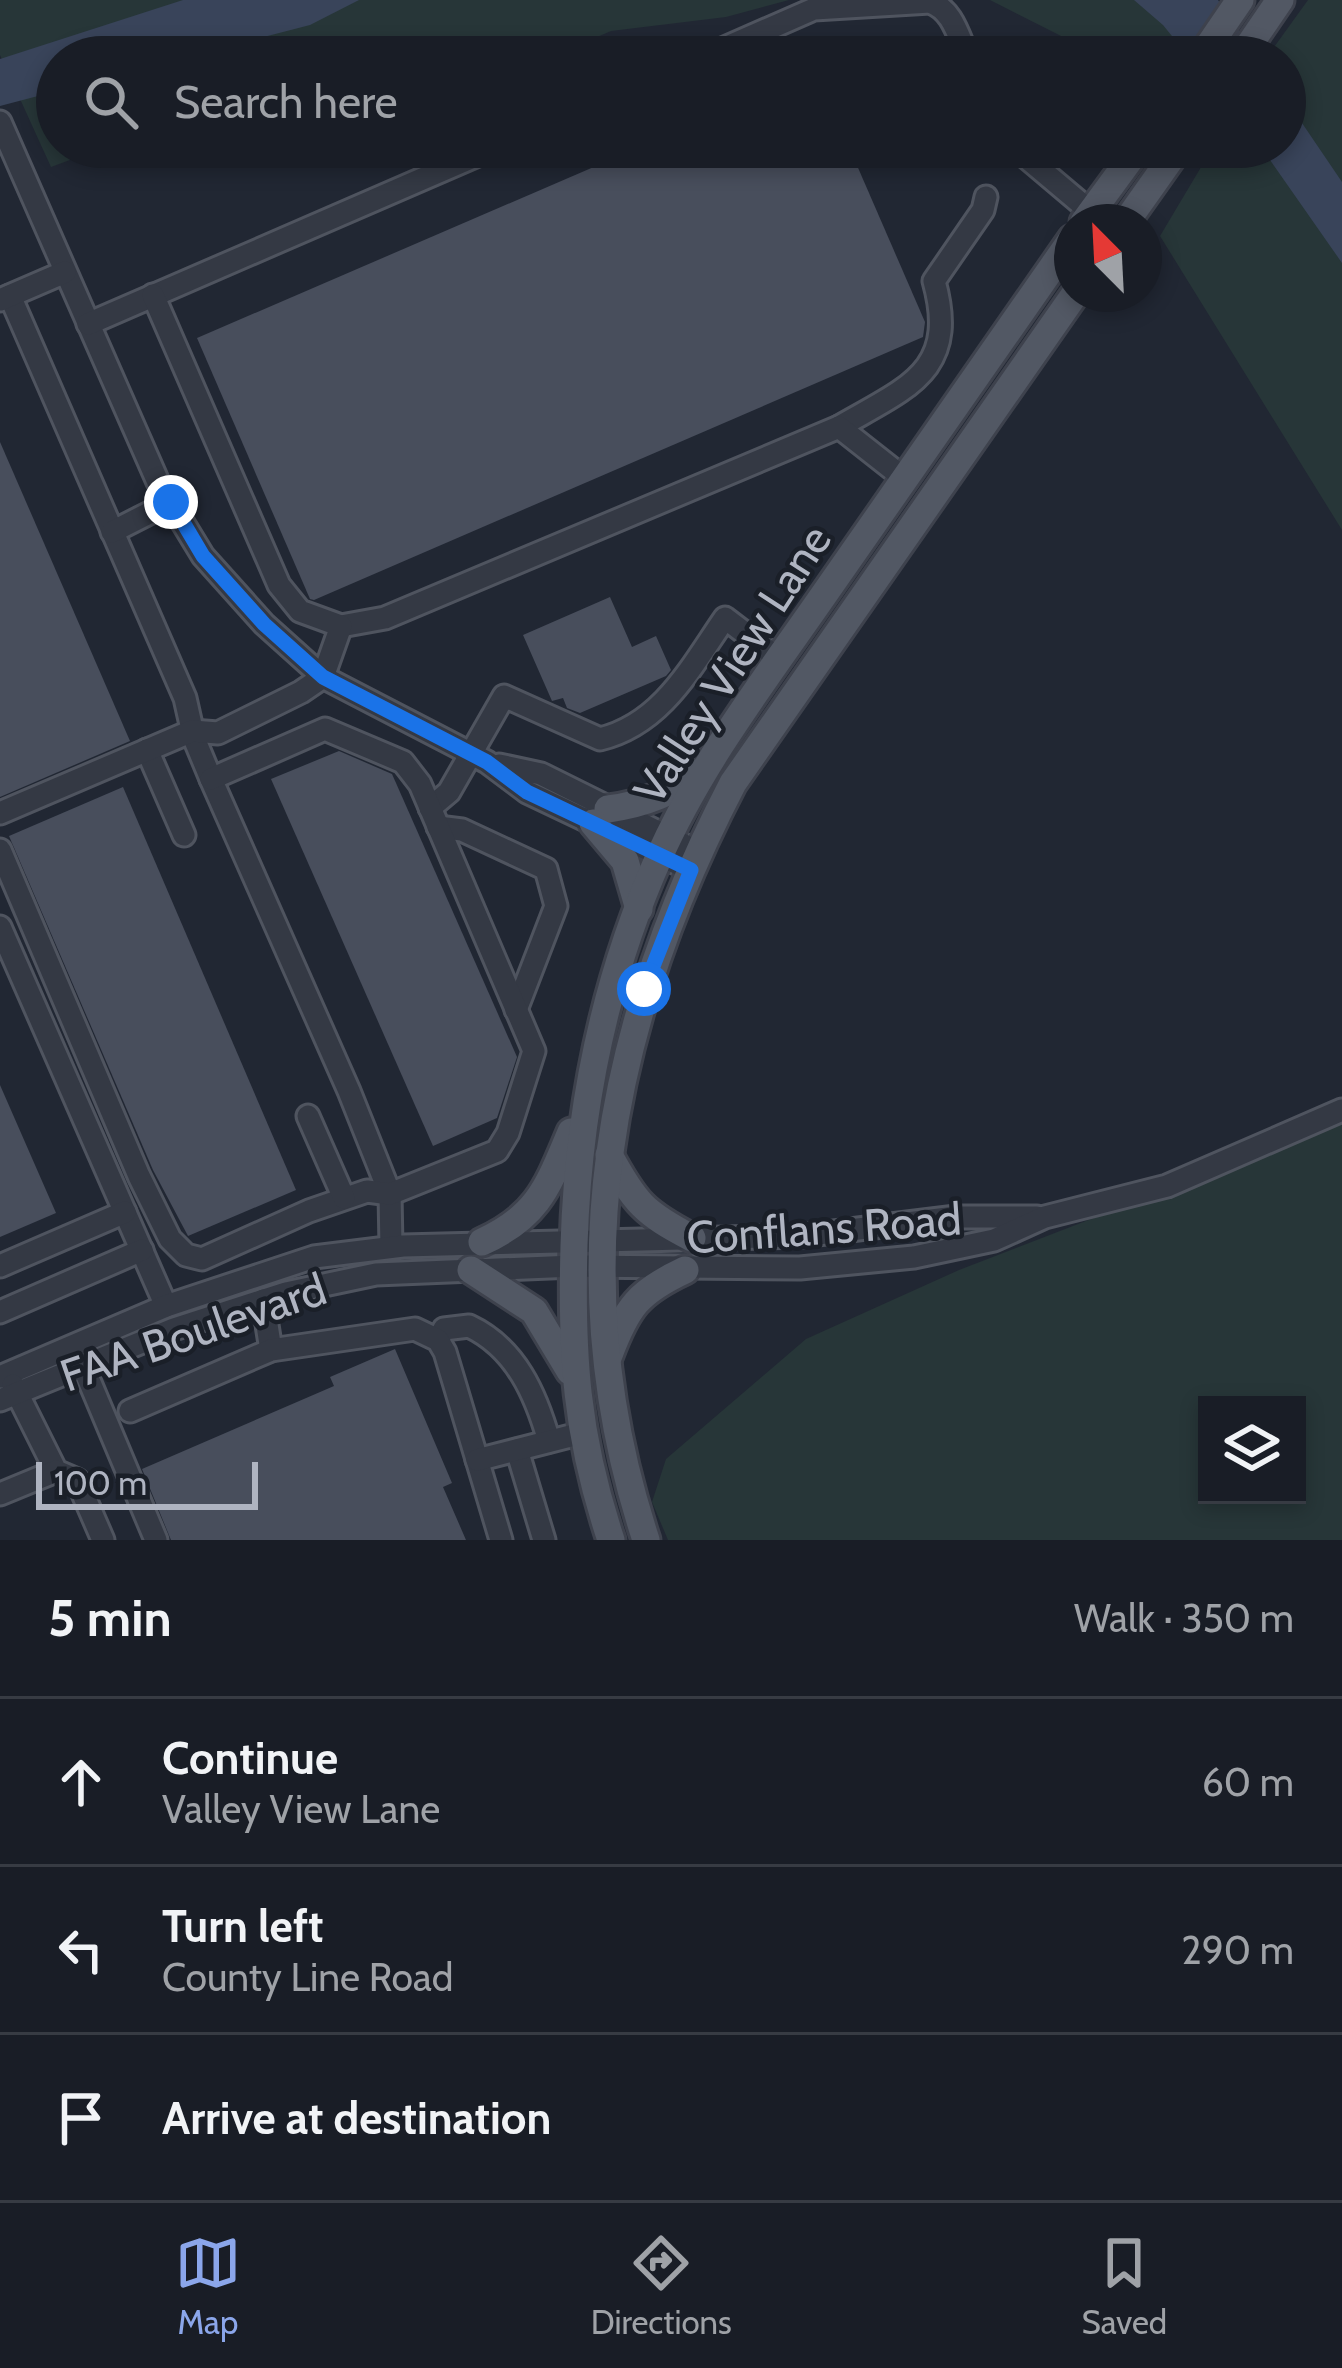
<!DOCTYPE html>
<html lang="en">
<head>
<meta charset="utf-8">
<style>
	body { margin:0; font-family:Cabin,sans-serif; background:#262a32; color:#f1f3f6 }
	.controls { position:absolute; right:36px; bottom:36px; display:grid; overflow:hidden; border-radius:0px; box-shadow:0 6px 18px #0003 }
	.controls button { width:108px; height:108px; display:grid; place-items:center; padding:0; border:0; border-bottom:3px solid #373b43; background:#191d26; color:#f1f3f6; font:60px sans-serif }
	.compass { position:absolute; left:1054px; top:204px; width:108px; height:108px; border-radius:50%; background:#191d26; box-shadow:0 6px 18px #0003; rotate:336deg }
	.scale { position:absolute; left:36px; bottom:30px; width:222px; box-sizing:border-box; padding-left:12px; border:6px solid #afb4c1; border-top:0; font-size:33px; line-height:42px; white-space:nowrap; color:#afb4c1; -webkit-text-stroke:9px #1a1f28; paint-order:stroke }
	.stop { position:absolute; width:36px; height:36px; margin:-27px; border:9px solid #1a73e8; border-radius:50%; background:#fff }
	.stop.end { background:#1a73e8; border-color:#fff; box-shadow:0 3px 12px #0008 }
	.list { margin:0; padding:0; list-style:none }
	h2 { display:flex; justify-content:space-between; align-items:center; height:156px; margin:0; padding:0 48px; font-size:51px }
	h2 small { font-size:39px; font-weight:400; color:#9fa2a7 }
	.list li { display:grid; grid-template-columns:78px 1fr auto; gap:36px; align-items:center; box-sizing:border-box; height:168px; padding:0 48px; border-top:3px solid #373b43 }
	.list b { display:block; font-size:45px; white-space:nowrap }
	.list p { margin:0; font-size:39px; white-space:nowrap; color:#9fa2a7 }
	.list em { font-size:39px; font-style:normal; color:#9fa2a7 }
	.icon { flex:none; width:66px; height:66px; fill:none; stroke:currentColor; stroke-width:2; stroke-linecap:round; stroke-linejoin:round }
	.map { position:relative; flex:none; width:1342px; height:1540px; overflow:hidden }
	.search { position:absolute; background:#191d26; box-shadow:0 6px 18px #0003; left:36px; right:36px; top:36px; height:132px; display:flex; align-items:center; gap:30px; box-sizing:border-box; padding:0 42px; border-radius:66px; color:#9fa2a7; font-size:45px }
	.sheet { height:660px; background:#191d26 }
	nav { display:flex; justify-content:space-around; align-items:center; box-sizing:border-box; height:168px; border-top:3px solid #373b43; background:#191d26; font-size:33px; color:#9fa2a7 }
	nav a { display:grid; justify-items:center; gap:6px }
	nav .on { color:#8ba6ea }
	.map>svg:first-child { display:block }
	.green { fill:#273638; fill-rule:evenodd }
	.water { fill:#39445a }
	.building { fill:#484e5c }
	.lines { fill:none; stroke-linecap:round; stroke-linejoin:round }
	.minor-casing { stroke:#4f545f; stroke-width:27 }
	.major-casing { stroke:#3e424d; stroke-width:33 }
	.minor { stroke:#343944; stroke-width:21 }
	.major { stroke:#525864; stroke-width:27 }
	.route { stroke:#1a73e8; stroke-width:15 }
	.labels { text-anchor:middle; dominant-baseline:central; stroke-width:9; stroke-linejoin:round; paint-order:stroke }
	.street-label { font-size:45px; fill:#afb4c1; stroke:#1a1f28 }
</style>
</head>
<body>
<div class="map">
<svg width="1342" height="1540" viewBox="0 0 1342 1540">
	<rect width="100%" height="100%" fill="#212733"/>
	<g class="green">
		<path d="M 0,0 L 789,0 L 726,17 L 611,31 L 551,57 L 57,57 L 57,147 L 105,147 L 51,167 L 0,55 Z"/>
		<path d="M 990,0 L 1212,0 L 1173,57 L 1078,57 L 1073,42 Z"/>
		<path d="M 1308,0 L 1342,0 L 1342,530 L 1160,236 L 1213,147 L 1285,147 L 1285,57 L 1267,57 Z"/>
		<path d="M 1342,1110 L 1342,1540 L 668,1540 L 652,1502 L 666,1459 L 806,1339 L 959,1270 L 1161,1192 ZM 1207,1405 L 1297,1405 L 1297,1495 L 1207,1495 Z"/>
	</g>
	<g class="water">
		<path d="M 183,0 L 359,0 L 310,25 L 187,57 L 57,57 L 57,91 L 0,106 L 0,59 Z"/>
		<path d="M 1134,0 L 1218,0 L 1257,57 L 1189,57 L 1163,25 Z"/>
		<path d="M 1285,98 L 1342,182 L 1342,263 L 1261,147 L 1285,147 Z"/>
	</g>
	<g class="building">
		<path d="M 640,147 L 849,147 L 925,322 L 923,337 L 314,600 L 310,599 L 197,338 Z"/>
		<path d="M 0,442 L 130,741 L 0,797 Z"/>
		<path d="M 610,597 L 632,647 L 656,636 L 671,670 L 666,676 L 580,713 L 567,708 L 563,698 L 552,701 L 523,635 Z"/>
		<path d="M 339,751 L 392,774 L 517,1057 L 497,1118 L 433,1146 L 271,779 Z"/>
		<path d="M 123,787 L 296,1190 L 188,1236 L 153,1170 L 9,836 Z"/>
		<path d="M 0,1085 L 56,1213 L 0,1237 Z"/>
		<path d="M 395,1349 L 452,1483 L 443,1487 L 466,1540 L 171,1540 L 142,1469 L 334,1386 L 330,1377 Z"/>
	</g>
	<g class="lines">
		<g class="minor-casing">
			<g id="minor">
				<path d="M 704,57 L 814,9 L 930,2 C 953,10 958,36 968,57"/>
				<path d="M 0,122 L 158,482 L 203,556 L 264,624 L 323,677 L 487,762 L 527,792 L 691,870"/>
				<path d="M 1014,147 L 1091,212"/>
				<path d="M 10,296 L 185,698 L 194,738 L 211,779 L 349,1091 L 390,1194 L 391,1247"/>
				<path d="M 0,300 L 65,272"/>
				<path d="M 88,324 L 496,147"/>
				<path d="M 839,427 C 908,387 959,371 934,281 L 983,210 L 986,197"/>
				<path d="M 112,532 L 171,502"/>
				<path d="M 341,626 L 385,618 L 839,427 L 905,479"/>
				<path d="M 147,750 L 184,835"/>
				<path d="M 499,765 L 541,774 L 698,852"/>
				<path d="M 430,808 L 449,792 L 504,696 L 600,739 C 662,724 691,667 725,618 L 779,659"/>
				<path d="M 0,813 L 192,731 L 218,733 L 301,692 L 323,677 L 341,626 L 300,611 L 279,585 L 153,295"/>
				<path d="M 438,827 L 462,830 L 546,869 L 556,906 L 516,1010"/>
				<path d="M 0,850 L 139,1176 L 170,1239 L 186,1255 L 202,1259 L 309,1211 L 367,1191 L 390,1194 L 497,1151 L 508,1133 L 534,1051 L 420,784 L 403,762 L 325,729 L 211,779"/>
				<path d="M 0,927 L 166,1306"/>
				<path d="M 308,1116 L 344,1198"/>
				<path d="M 0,1266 L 125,1212"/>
				<path d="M 263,1300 L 271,1350"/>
				<path d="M 0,1312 L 142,1250"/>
				<path d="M 438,1340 L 444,1329 L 469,1326 C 516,1348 536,1395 549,1441"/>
				<path d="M 83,1366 L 156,1540"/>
				<path d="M 0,1377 L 166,1306 L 314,1257 L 403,1246 L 801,1236 L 956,1217 L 1037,1217"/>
				<path d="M 13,1385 L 56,1471 L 77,1480 L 103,1540"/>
				<path d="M 0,1400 L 174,1329 L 286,1293 L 376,1274 L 574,1266 L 800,1268 L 914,1257 L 994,1240 L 1045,1217 L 1167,1186 L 1342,1110"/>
				<path d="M 130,1411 L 271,1350 L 415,1329 L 438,1340 L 445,1352 L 501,1540"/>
				<path d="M 517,1450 L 544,1540"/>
				<path d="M 477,1460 L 582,1433"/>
				<path d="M 0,1494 L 56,1471"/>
			</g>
		</g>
		<g class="major-casing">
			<g id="major">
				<path d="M 1201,57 L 1240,0"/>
				<path d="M 1241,57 L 1280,0"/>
				<path d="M 1084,222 L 1139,147"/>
				<path d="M 1126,222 L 1179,147"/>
				<path d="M 608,809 C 646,804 673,792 704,770"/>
				<path d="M 593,823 L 625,861 L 639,909"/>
				<path d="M 609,1155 C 635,1203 644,1213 692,1238"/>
				<path d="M 482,1242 C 539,1216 548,1186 571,1132"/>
				<path d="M 471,1270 L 534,1311 L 570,1371"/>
				<path d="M 609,1355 C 627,1307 638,1292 685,1270"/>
				<path d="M 611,1540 C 576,1435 571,1355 574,1245 C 578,1112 604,980 659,857 C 701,763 764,681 823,596 C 906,477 989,358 1072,239"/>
				<path d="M 646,1540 C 559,1276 608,1023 733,783 L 1075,294"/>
			</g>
		</g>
		<use href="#minor" class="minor"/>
		<use href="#major" class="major"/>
	</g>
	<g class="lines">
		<path class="route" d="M 171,502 L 203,556 L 264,624 L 323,677 L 487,762 L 527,792 L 691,870 L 644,989"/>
	</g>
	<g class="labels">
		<g class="street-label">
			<text transform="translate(732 664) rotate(-57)">Valley View Lane</text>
			<text transform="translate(824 1228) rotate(-4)">Conflans Road</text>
			<text transform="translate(193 1332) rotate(-19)">FAA Boulevard</text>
		</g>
	</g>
</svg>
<div class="controls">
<button><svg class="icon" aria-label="layers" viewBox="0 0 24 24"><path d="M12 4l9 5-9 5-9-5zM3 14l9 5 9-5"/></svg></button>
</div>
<svg class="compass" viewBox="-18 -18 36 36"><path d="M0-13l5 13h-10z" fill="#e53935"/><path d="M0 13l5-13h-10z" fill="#9fa2a7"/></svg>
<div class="scale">100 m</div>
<div class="stop" style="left:644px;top:989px"></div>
<div class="stop end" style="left:171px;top:502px"></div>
<div class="search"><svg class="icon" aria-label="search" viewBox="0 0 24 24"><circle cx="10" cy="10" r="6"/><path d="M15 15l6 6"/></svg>Search here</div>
</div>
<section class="sheet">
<h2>5 min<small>Walk · 350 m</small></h2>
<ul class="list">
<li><svg class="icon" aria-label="ahead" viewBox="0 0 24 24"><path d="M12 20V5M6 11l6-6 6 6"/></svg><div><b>Continue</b><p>Valley View Lane</p></div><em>60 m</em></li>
<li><svg class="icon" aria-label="left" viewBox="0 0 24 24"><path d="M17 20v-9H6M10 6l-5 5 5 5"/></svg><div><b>Turn left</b><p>County Line Road</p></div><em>290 m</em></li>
<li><svg class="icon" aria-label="arrive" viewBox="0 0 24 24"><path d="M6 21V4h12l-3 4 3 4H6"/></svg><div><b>Arrive at destination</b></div></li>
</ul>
</section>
<nav>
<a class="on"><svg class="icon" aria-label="map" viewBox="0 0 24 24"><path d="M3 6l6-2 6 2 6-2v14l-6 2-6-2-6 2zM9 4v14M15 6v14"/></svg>Map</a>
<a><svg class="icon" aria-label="directions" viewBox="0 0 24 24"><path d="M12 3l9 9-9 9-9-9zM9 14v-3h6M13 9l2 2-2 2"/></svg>Directions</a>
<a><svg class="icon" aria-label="saved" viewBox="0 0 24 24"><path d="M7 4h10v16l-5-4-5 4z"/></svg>Saved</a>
</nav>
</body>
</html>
